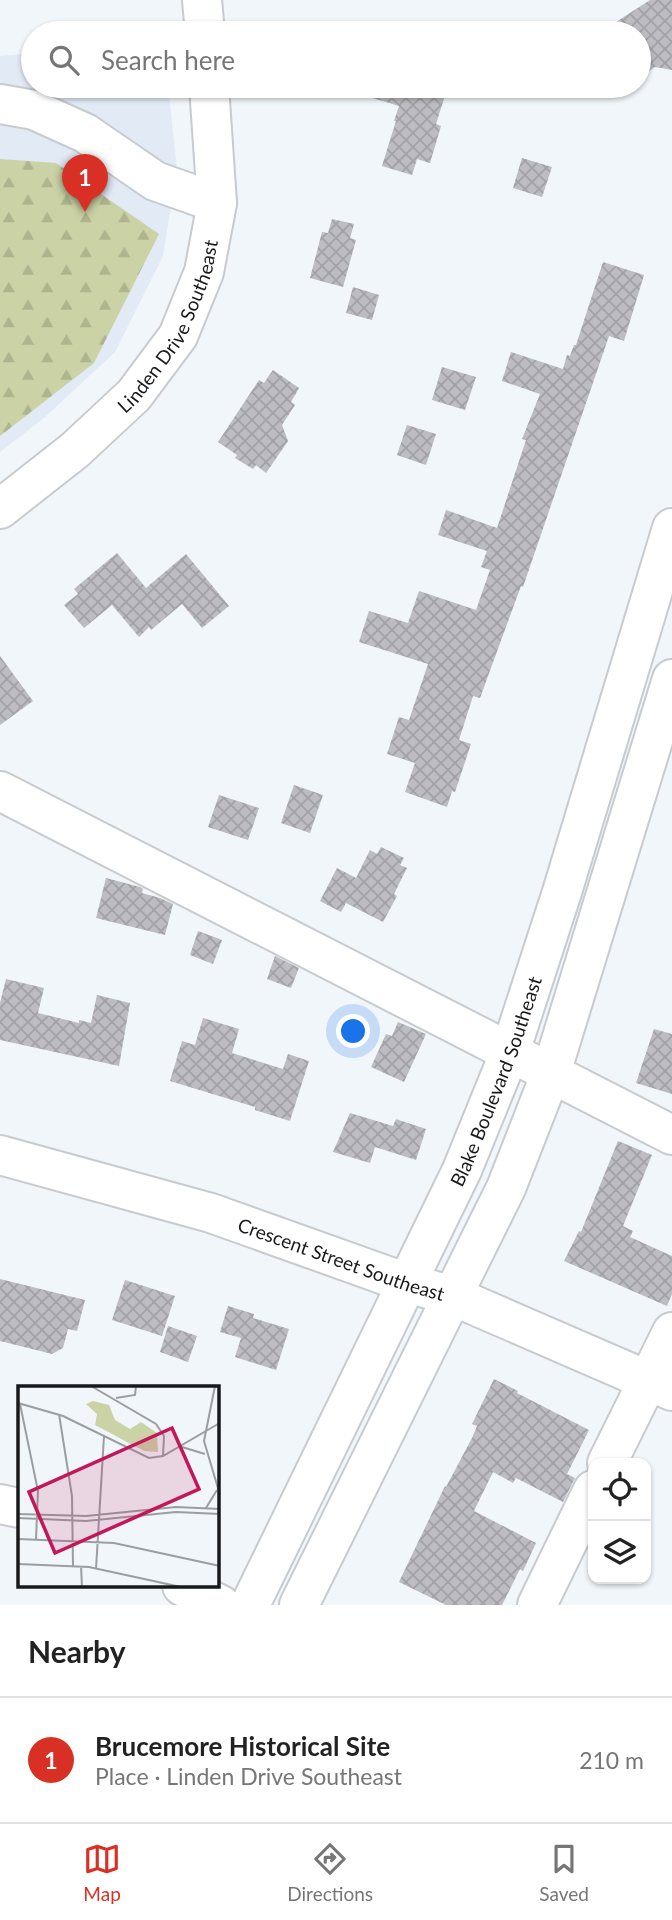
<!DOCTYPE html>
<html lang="en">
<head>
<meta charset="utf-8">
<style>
	body { margin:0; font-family:Lato,sans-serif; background:#f2f2f2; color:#222 }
	.controls { position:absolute; right:21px; bottom:21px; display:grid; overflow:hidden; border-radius:14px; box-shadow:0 2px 5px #0004 }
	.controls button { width:63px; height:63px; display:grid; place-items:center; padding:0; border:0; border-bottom:2px solid #e0e0e0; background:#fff; color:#222; font:35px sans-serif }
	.you { position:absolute; left:354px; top:1032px; width:24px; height:24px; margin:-18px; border:5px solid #fff; border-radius:50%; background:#1a73e8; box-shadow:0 0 0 10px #1a73e833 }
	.badge { display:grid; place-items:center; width:46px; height:46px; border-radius:50%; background:#d93025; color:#fff; font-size:23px; font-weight:700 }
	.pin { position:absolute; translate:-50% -58px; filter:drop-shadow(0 2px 4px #0008) }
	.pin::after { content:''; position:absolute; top:37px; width:24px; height:21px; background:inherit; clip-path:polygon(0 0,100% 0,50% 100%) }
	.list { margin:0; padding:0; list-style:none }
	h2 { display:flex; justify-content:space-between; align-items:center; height:91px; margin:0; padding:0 28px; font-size:30px }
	h2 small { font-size:23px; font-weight:400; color:#767676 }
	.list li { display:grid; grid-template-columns:46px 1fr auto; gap:21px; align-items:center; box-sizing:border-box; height:126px; padding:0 28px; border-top:2px solid #e0e0e0 }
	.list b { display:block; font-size:26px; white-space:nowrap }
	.list p { margin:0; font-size:23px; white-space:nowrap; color:#767676 }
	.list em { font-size:23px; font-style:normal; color:#767676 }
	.icon { flex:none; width:38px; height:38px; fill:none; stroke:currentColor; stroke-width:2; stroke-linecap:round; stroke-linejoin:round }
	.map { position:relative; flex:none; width:672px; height:1605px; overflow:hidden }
	.search { position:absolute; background:#fff; box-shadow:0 2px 5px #0004; left:21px; right:21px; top:21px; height:77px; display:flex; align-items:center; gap:18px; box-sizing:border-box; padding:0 24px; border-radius:38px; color:#767676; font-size:26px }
	.sheet { height:217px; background:#fff }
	nav { display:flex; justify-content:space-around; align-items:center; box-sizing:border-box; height:98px; border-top:2px solid #e0e0e0; background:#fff; font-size:19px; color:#767676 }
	nav a { display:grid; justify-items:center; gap:4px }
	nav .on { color:#d93025 }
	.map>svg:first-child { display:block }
	.built { fill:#e1eaf5 }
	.forest { fill:url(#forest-firs) }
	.building { fill:url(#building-cross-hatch) }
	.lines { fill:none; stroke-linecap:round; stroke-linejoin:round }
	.minor-casing { stroke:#c7cbd0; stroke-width:42 }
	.minor { stroke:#fff; stroke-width:38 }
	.labels { text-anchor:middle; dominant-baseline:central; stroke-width:6; stroke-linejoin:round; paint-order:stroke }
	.street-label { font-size:19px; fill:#18191b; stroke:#fff }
	.inset-road { fill:none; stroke:#9a9ea1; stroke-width:2 }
	.view { fill:#c2185b; fill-opacity:0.15; stroke:#c2185b; stroke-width:3.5 }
	.inset-edge { fill:none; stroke:#18191b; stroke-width:3.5 }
</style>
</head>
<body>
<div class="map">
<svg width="672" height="1605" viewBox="0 0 672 1605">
	<defs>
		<pattern id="forest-firs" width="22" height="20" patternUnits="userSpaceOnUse" patternTransform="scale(1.75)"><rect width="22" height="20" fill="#cbd2a5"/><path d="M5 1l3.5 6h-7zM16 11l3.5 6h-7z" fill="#aeb48d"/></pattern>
		<pattern id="building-cross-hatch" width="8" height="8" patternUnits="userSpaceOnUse" patternTransform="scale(1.75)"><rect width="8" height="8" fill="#bcbcc2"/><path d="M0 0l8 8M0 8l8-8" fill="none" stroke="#a1a1a6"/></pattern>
	</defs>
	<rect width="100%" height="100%" fill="#f1f6fb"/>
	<path class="built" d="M 33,53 L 33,86 L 168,86 L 177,169 L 163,256 L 115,352 L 44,418 L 0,452 L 0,56 Z"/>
	<path class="forest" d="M 0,159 L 56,163 L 159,234 L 94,363 L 0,436 Z"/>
	<g class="building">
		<path d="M 650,0 L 672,0 L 672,70 L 655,67 L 639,78 L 639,33 L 599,33 Z"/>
		<path d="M 349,86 L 448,86 L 436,124 L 441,126 L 430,163 L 417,159 L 412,175 L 382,166 L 396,121 L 394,121 L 399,106 L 349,91 Z"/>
		<path d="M 522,158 L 552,167 L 542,197 L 513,188 Z"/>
		<path d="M 332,219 L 354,224 L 350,238 L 356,240 L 343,287 L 310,278 L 322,232 L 328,233 Z"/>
		<path d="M 603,262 L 644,275 L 624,341 L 609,336 L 523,587 L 521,586 L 480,698 L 473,696 L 459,740 L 471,744 L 455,792 L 452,791 L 447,807 L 405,792 L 415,763 L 387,754 L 399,717 L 409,720 L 428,664 L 359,642 L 369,611 L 408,623 L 419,591 L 476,610 L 490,570 L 481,567 L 487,551 L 438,535 L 446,510 L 497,528 L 526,440 L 522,439 L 540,394 L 502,381 L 511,352 L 563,369 L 567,355 L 570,356 L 574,345 L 576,345 Z"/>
		<path d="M 353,287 L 379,295 L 372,320 L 346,313 Z"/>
		<path d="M 442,367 L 476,377 L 465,410 L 432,400 Z"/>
		<path d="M 273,370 L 299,388 L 291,402 L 295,405 L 282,425 L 288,441 L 266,473 L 256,465 L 253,469 L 235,458 L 237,455 L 218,442 L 259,380 L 264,383 Z"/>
		<path d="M 407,425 L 436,434 L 426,465 L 397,455 Z"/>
		<path d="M 117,553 L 146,588 L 186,554 L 229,606 L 202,628 L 182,604 L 151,630 L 149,627 L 139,637 L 112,605 L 84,628 L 64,605 L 78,594 L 74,589 Z"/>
		<path d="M 0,656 L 33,701 L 0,725 Z"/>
		<path d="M 294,785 L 323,795 L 310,833 L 281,823 Z"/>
		<path d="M 219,795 L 259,808 L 248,840 L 208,827 Z"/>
		<path d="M 381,847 L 404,858 L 400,865 L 407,868 L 394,894 L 397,896 L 383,922 L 346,903 L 341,912 L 320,901 L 337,868 L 356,878 L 370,850 L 377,854 Z"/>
		<path d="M 106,878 L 140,887 L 143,889 L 142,893 L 160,898 L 173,904 L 165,935 L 96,918 Z"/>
		<path d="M 198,931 L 222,940 L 213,964 L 190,955 Z"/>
		<path d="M 275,956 L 299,968 L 291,988 L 267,979 Z"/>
		<path d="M 6,979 L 44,988 L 38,1013 L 79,1023 L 79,1020 L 91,1023 L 97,995 L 130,1003 L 119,1066 L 0,1040 L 0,1003 Z"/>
		<path d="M 203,1018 L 239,1029 L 232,1053 L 283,1069 L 288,1054 L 309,1061 L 290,1121 L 255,1110 L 255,1107 L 170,1081 L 182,1041 L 195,1045 Z"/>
		<path d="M 398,1022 L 426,1034 L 404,1082 L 371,1067 L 386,1034 L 392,1036 Z"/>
		<path d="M 654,1029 L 672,1034 L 672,1094 L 636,1083 Z"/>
		<path d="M 350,1113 L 393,1126 L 396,1119 L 426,1129 L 416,1160 L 375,1147 L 370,1163 L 333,1152 Z"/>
		<path d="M 618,1141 L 652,1155 L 623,1226 L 633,1231 L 630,1237 L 672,1256 L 672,1294 L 667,1306 L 564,1261 L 579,1231 L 581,1232 Z"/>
		<path d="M 0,1279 L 85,1300 L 77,1331 L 68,1329 L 63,1348 L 52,1354 L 0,1341 Z"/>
		<path d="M 125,1280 L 175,1296 L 162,1336 L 112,1320 Z"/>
		<path d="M 228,1306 L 254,1314 L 253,1318 L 289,1329 L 276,1370 L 235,1357 L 241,1338 L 220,1332 Z"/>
		<path d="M 168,1326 L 197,1336 L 188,1362 L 160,1352 Z"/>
		<path d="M 494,1379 L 518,1391 L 517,1393 L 589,1430 L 567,1474 L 575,1478 L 563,1502 L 516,1478 L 513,1483 L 493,1472 L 474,1511 L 536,1543 L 523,1571 L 520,1569 L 502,1605 L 446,1605 L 399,1582 L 445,1486 L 446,1487 L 472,1438 L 477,1426 L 472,1424 Z"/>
	</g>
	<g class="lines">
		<g class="minor-casing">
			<g id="minor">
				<path d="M 202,0 L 205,33"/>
				<path d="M 0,104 L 34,110 L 85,133 L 155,181 L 217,203"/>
				<path id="s1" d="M 0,509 L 75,450 L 134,395 L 178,336 L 204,272 L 217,203 L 209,86"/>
				<path d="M 0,791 L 672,1135"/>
				<path id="s2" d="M 0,1155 L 211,1213 L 407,1283 L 453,1296 L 672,1391"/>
				<path d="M 607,1463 L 672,1332"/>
				<path d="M 0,1504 L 19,1508"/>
				<path d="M 182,1586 L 221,1605"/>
				<path id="s3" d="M 250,1605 L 462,1170 L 510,1052 L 562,892 L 672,528"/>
				<path d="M 299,1605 L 506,1188 L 551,1073 L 672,679"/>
				<path d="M 537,1605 L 593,1490"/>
			</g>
		</g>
		<use href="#minor" class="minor"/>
	</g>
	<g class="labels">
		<g class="street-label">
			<text stroke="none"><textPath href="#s1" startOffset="254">Linden Drive Southeast</textPath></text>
			<text stroke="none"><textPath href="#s3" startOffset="579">Blake Boulevard Southeast</textPath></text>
			<text stroke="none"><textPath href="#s2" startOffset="357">Crescent Street Southeast</textPath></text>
		</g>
	</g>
	<g transform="translate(18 1386)">
		<rect width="201" height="201" fill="#f1f6fb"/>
		<path d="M 75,15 L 91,19 L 97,34 L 112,43 L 123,36 L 139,47 L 140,66 L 126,65 L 77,39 L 79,28 L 68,18 Z" fill="#cbd2a5"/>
		<path class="inset-road" d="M 73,0 L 138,38 L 146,50 L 145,70M 197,0 L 186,55 L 202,109M 98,12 L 117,9 L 118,0M 0,17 L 45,30 L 131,72 L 145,70 L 200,38M 2,18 L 20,105 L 18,154M 41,28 L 54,110 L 55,180M 164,61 L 187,68M 188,122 L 199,104M 0,128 L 68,130 L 158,121 L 202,123M 0,132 L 68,135 L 158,126 L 202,128M 0,153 L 96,157 L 202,180M 0,178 L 71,181 L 163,201M 63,180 L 64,201M 78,183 L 86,50"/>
		<path class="view" d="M 154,42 L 181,103 L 37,167 L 11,106 Z"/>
		<rect width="201" height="201" class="inset-edge"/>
	</g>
</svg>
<div class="controls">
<button><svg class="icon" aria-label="locate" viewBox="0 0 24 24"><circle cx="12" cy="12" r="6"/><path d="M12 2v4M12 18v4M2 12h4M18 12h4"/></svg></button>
<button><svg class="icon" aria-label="layers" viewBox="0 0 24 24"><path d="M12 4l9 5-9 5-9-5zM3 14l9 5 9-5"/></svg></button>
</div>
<div class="you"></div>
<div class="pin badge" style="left:85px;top:212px">1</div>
<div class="search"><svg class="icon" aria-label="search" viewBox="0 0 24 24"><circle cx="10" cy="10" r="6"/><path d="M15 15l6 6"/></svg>Search here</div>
</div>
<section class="sheet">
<h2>Nearby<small></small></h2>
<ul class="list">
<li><span class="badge">1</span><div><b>Brucemore Historical Site</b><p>Place · Linden Drive Southeast</p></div><em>210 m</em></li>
</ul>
</section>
<nav>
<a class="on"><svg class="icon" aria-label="map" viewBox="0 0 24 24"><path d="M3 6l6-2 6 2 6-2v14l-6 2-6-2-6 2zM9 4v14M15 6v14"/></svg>Map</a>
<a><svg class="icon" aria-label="directions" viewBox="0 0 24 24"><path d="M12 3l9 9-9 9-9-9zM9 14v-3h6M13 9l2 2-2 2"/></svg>Directions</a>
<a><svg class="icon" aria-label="saved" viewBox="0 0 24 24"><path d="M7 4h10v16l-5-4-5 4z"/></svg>Saved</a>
</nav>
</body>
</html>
